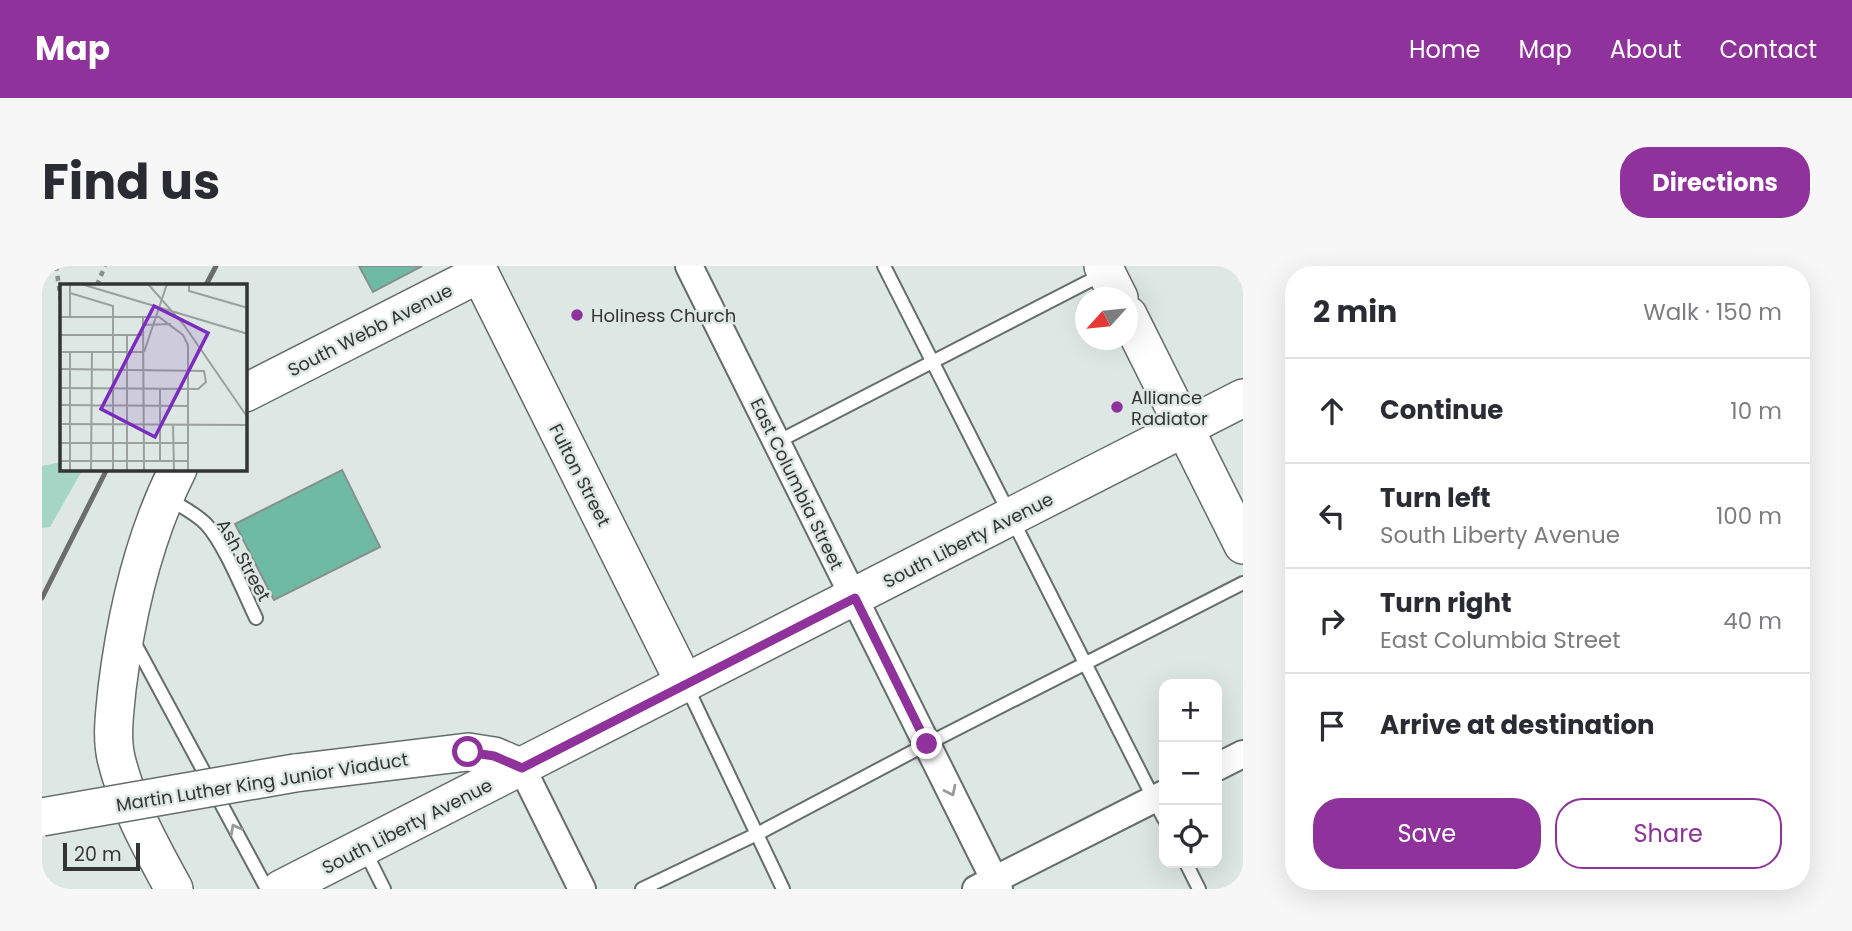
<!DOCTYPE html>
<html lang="en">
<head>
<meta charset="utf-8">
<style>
	body { margin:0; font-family:Poppins,sans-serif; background:#f7f7f7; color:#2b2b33 }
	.controls { position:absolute; right:21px; bottom:21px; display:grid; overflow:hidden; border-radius:14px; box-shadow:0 7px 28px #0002 }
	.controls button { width:63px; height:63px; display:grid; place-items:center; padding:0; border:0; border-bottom:2px solid #e1e1e2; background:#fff; color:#2b2b33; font:35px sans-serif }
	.compass { position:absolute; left:1033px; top:21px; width:63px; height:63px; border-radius:50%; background:#fff; box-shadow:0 7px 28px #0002; rotate:243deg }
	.scale { position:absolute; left:21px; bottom:18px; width:77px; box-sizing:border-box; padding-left:7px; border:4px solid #323534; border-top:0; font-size:19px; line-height:24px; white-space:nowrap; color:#323534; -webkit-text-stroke:5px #dde7e3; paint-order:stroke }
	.stop { position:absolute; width:21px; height:21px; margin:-16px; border:5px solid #8f329c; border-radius:50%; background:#fff }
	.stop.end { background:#8f329c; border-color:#fff; box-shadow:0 2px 7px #0008 }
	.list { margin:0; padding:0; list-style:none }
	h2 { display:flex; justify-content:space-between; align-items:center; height:91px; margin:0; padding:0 28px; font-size:30px }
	h2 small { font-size:23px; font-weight:400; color:#7c7c81 }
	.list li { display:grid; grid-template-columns:46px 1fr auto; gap:21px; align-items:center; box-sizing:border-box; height:105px; padding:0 28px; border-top:2px solid #e1e1e2 }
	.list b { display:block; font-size:26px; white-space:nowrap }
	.list p { margin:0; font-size:23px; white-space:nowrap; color:#7c7c81 }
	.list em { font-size:23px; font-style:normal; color:#7c7c81 }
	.actions { display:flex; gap:14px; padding:21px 28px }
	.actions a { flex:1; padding:16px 0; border:2px solid #8f329c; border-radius:28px; text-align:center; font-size:24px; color:#8f329c }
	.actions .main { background:#8f329c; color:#fff }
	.icon { flex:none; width:38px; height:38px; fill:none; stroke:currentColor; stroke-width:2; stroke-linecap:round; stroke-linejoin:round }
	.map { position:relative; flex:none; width:1201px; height:623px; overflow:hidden; border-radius:28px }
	header { display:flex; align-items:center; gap:42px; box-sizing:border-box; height:98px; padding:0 35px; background:#8f329c; color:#fff }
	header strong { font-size:33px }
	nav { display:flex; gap:38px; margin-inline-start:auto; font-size:24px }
	.intro { display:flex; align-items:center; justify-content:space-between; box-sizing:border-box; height:168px; padding:0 42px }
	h1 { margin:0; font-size:49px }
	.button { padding:18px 32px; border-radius:28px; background:#8f329c; color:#fff; font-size:24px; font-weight:700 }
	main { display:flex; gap:42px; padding:0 42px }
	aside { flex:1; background:#fff; border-radius:28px; box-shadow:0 7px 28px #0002 }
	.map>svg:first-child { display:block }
	.green { fill:#a5d5c5 }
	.building { fill:#6fbaa3; stroke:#86908c; stroke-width:2 }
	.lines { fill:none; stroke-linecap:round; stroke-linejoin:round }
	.lane-casing { stroke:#656e6a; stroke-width:16 }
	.street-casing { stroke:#656e6a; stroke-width:30 }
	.secondary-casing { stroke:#656e6a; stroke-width:40 }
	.path { stroke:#888e8c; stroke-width:4.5; stroke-dasharray:5 5; stroke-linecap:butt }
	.lane { stroke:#fff; stroke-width:12 }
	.street { stroke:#fff; stroke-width:26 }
	.secondary { stroke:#fff; stroke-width:37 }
	.rail { stroke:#696e6c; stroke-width:5 }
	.secondary-bridge-casing { stroke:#656e6a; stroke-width:40; stroke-linecap:butt }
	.secondary-bridge { stroke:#fff; stroke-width:37 }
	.oneway { stroke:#989a9a }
	.route { stroke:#8f329c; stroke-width:9 }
	.poi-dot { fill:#8f329c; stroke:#dde7e3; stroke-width:2.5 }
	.labels { text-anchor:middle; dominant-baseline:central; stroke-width:5; stroke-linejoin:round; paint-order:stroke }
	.poi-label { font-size:18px; fill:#323534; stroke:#dde7e3; text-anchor:start }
	.street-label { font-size:18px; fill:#323534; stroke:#dde7e3 }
	.inset-road { fill:none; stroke:#99a09d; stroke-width:2 }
	.view { fill:#7b2cbf; fill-opacity:0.15; stroke:#7b2cbf; stroke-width:3.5 }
	.inset-edge { fill:none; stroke:#323534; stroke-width:3.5 }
</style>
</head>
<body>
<header>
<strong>Map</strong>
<nav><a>Home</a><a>Map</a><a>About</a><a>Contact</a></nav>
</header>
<div class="intro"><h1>Find us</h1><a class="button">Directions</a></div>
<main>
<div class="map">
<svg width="1201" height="623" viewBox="0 0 1201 623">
	<rect width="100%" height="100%" fill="#dde7e3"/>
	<path class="green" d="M 19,196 L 19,203 L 41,203 L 8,261 L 0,262 L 0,200 Z"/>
	<g class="building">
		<path d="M 317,0 L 380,0 L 331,26 Z"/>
		<path d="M 300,204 L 338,281 L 232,334 L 193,258 Z"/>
	</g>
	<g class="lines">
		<g class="lane-casing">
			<g id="lane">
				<path d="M 842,0 L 1122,553"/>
				<path d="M 735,176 L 1061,8"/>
				<path d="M 127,233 C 140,241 153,247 164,258 C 182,277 202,327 214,352"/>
				<path d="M 91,374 L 225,623"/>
				<path d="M 645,421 L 741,623"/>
				<path d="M 322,583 L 342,623"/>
				<path d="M 1144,597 L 1157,623"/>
				<path d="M 600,623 L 715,568 L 885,478 L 1201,317"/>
			</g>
		</g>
		<g class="street-casing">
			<g id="street">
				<path d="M 647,0 L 957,623"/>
				<path d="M 1175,501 L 1201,488"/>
				<path d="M 480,502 L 540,623"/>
				<path d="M 934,623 L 1122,528"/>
			</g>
		</g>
		<g class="secondary-casing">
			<g id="secondary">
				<path d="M 434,0 L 643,418"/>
				<path d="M 1061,0 L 1077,32"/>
				<path d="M 1086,49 L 1201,279"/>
				<path d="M 203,127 L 437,8"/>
				<path d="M 253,507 L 426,486 L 452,490 L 480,502"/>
				<path d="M 132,623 C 109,581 85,538 74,492 C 69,469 73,445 75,423 C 84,349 102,270 136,203"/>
				<path d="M 239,623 L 1201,132"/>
			</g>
		</g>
		<g class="path">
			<path d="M 14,0 L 19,34"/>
			<path d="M 55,19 L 63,0"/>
		</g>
		<use href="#lane" class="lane"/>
		<use href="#street" class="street"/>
		<use href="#secondary" class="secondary"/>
		<g class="rail">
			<path d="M 164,19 L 174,0"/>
			<path d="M 0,332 L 65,203"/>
		</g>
		<g class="secondary-bridge-casing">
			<path id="secondary-bridge" d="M 0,551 L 253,507"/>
		</g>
		<use href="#secondary-bridge" class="secondary-bridge"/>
	</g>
	<defs><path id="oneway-chevron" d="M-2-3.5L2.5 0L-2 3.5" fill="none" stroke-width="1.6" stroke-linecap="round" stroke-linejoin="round" transform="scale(1.75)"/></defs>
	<g class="oneway">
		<use href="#oneway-chevron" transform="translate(909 525) rotate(64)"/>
		<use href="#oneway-chevron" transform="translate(193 563) rotate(-118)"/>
	</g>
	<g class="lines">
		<path class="route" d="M 426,486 L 452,490 L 480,502 L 813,332 L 885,478"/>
	</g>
	<g class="poi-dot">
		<circle cx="535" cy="49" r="7"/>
		<circle cx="1075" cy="141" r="7"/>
	</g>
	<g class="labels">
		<g class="poi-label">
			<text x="549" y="49">Holiness Church</text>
			<text x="1089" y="131">Alliance<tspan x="1089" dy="21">Radiator</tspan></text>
		</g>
		<g class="street-label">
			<text transform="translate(328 64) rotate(-27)">South Webb Avenue</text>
			<text transform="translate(538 209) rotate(63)">Fulton Street</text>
			<text transform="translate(755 218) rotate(64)">East Columbia Street</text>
			<text transform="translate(926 274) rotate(-27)">South Liberty Avenue</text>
			<text transform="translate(202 294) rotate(61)">Ash Street</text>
			<text transform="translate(220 516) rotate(-9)">Martin Luther King Junior Viaduct</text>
			<text transform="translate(365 560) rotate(-27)">South Liberty Avenue</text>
		</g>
	</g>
	<g transform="translate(18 18)">
		<rect width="187" height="187" fill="#dde7e3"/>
		<path class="inset-road" d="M 21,0 L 188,50M 88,0 L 124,41 L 188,134M 129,0 L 129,7 L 188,24M 10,9 L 53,22 L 53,187M 0,33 L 99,33 L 123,51 L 128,61 L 128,187M 10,33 L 10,0M 83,33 L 84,187M 83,41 L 111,40M 0,51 L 83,51M 0,68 L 83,68M 10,68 L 10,187M 84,68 L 107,0M 0,85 L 144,87 L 146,98 L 138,105 L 0,104M 100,105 L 100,177M 0,121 L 128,122M 0,140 L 188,141M 113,141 L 114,187M 0,159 L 128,159M 0,177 L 128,177M 31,187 L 32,68M 67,187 L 67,51"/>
		<path class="view" d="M 94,22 L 148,49 L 95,153 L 41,125 Z"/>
		<rect width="187" height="187" class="inset-edge"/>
	</g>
</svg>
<div class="controls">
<button>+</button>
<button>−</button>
<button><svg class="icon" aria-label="locate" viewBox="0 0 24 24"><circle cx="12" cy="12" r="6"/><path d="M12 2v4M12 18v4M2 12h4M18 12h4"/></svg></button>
</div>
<svg class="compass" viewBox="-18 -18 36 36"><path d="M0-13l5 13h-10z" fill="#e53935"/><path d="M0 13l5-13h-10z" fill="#7c7c81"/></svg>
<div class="scale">20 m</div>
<div class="stop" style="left:426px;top:486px"></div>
<div class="stop end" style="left:885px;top:478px"></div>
</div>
<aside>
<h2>2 min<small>Walk · 150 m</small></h2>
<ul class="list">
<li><svg class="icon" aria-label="ahead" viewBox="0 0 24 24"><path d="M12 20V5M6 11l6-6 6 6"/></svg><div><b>Continue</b></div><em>10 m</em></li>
<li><svg class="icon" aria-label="left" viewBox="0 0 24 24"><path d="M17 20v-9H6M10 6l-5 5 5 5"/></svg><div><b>Turn left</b><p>South Liberty Avenue</p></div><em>100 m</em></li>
<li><svg class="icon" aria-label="right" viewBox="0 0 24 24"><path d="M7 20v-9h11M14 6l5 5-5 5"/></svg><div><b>Turn right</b><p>East Columbia Street</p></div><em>40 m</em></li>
<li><svg class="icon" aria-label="arrive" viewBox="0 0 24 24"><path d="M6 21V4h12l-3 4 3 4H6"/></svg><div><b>Arrive at destination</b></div></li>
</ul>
<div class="actions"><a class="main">Save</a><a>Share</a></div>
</aside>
</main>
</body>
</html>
